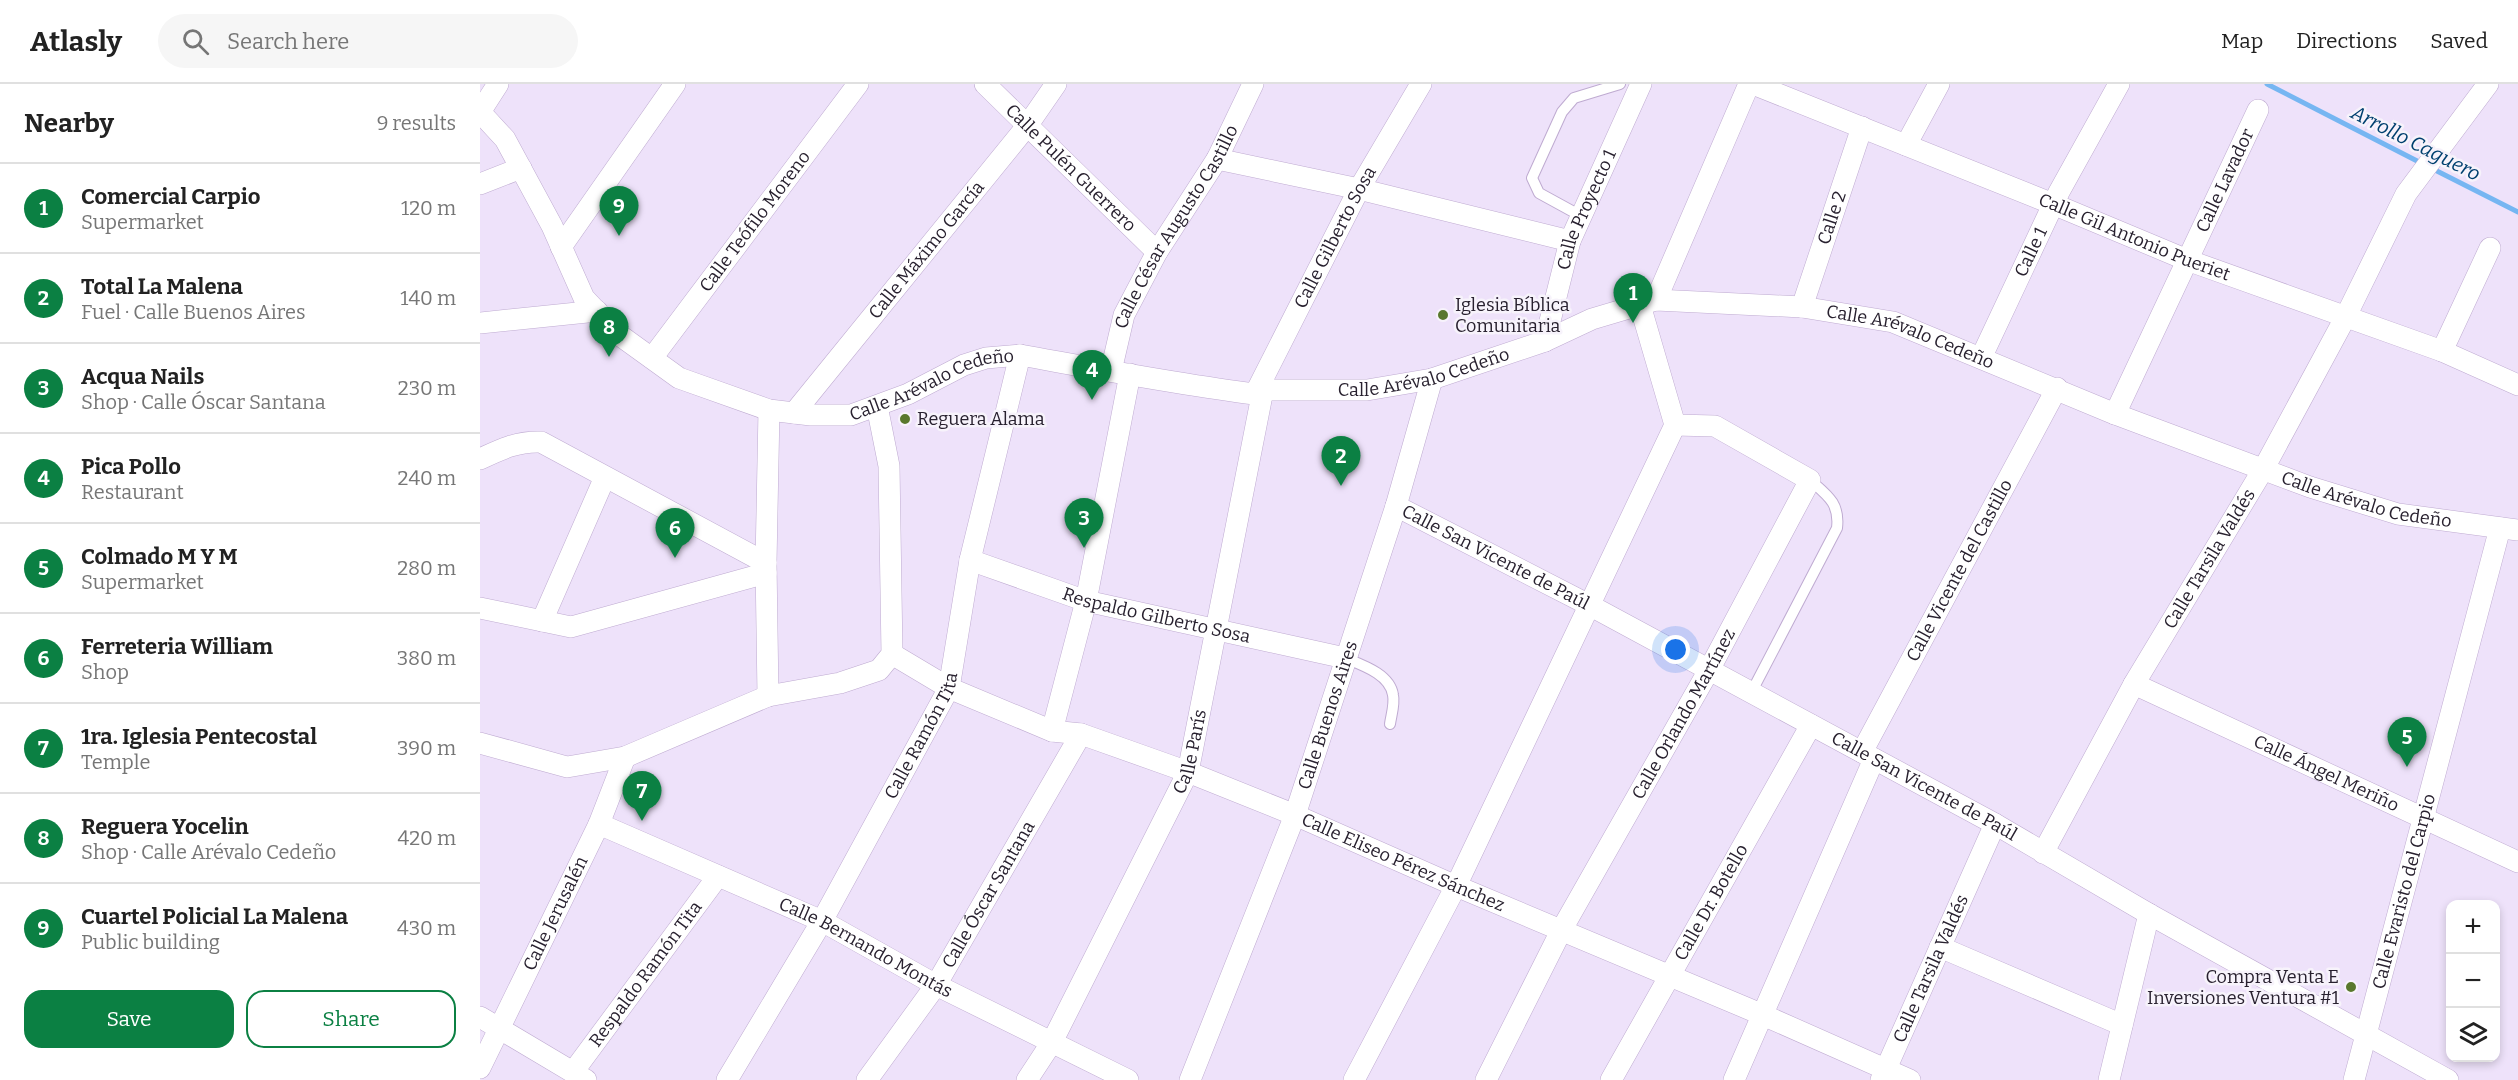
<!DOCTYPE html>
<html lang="en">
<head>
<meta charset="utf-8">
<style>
	body { margin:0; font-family:Bitter,serif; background:#f6f6f6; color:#222 }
	.controls { position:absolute; right:18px; bottom:18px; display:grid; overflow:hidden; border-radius:12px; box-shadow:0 3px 9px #0003 }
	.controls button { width:54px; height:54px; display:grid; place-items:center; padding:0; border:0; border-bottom:2px solid #e0e0e0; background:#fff; color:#222; font:30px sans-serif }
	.you { position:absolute; left:1196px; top:566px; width:21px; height:21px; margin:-15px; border:4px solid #fff; border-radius:50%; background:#1a73e8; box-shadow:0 0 0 9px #1a73e833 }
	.badge { display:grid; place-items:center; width:39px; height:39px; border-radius:50%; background:#0b8043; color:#fff; font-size:20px; font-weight:700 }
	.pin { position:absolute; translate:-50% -50px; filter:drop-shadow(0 2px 3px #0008) }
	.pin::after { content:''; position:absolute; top:32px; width:21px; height:18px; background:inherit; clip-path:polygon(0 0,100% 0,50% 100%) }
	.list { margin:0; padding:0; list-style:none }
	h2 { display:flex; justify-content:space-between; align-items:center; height:78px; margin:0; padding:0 24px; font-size:26px }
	h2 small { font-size:20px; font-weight:400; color:#767676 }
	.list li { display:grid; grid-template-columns:39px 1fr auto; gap:18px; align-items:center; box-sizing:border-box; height:90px; padding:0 24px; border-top:2px solid #e0e0e0 }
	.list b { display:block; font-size:22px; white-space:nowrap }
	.list p { margin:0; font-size:20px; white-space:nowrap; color:#767676 }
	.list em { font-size:20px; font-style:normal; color:#767676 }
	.actions { display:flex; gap:12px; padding:18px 24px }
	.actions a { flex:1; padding:14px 0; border:2px solid #0b8043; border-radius:18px; text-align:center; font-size:21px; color:#0b8043 }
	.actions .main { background:#0b8043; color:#fff }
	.icon { flex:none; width:33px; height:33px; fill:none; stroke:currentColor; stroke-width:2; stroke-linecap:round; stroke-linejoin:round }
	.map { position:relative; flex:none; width:2038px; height:996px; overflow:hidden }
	header { display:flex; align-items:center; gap:36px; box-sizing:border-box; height:84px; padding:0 30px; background:#fff; border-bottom:2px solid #e0e0e0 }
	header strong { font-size:28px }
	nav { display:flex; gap:33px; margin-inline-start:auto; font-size:21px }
	.search { width:420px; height:54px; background:#f6f6f6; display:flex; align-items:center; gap:15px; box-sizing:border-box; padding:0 21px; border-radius:33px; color:#767676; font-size:22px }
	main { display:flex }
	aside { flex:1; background:#fff }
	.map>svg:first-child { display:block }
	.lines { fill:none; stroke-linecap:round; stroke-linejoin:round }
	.stream { stroke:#76b6f2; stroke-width:5 }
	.service-casing { stroke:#bfabd1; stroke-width:12 }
	.minor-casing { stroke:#bfabd1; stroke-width:22 }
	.service { stroke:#fff; stroke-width:10 }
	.minor { stroke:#fff; stroke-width:21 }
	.poi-dot { fill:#59782d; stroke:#f7f3fb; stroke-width:2 }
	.labels { text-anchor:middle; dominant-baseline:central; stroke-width:5; stroke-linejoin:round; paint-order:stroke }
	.street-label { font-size:18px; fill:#28212f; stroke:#f7f3fb }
	.poi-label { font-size:18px; fill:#28212f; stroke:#f7f3fb; text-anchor:start }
	.water-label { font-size:20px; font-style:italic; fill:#00406f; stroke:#f7f3fb }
</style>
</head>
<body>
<header>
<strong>Atlasly</strong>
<div class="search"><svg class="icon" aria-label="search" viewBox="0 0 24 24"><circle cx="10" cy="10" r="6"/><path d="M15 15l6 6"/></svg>Search here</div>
<nav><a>Map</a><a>Directions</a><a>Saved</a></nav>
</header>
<main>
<aside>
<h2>Nearby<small>9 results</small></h2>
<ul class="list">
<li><span class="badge">1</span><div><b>Comercial Carpio</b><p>Supermarket</p></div><em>120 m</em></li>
<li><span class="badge">2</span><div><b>Total La Malena</b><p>Fuel · Calle Buenos Aires</p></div><em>140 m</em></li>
<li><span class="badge">3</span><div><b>Acqua Nails</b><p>Shop · Calle Óscar Santana</p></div><em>230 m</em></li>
<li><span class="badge">4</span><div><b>Pica Pollo</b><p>Restaurant</p></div><em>240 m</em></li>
<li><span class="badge">5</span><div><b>Colmado M Y M</b><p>Supermarket</p></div><em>280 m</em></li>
<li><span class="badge">6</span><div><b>Ferreteria William</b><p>Shop</p></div><em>380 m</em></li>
<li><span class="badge">7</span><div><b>1ra. Iglesia Pentecostal</b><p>Temple</p></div><em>390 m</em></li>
<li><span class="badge">8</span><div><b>Reguera Yocelin</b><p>Shop · Calle Arévalo Cedeño</p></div><em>420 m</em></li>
<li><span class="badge">9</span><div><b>Cuartel Policial La Malena</b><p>Public building</p></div><em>430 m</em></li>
</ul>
<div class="actions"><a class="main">Save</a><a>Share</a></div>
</aside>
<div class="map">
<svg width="2038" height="996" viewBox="0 0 2038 996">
	<rect width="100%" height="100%" fill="#eee2fa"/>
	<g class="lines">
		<g class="stream">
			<path d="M 1787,0 L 1943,80"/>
			<path d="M 1951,84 L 2038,128"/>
		</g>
		<g class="service-casing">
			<g id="service">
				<path d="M 1101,132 L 1059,109 L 1052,94 L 1082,28 L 1094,14 L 1140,0"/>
				<path d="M 865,574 C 882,581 910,590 913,611 C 915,620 911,632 910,640"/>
				<path d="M 1271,609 L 1357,444 C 1360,419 1347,411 1330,396"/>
			</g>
		</g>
		<g class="minor-casing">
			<g id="minor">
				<path id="s1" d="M 505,0 L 677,168"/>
				<path id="s2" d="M 1273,0 L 1573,120 L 1707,176 L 1962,267 L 2038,301"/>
				<path id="s3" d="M 0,28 L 25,55 L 72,142 L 104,214 L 138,250 L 199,294 L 289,326 L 331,331 L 371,331 L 428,310 L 484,281 L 506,274 L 540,271 C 618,285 696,300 775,310 L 783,306 L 887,306 L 952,295 L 1065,257 L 1112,235 L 1176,216 L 1322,223 L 1413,238 L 1635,330 L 1830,403 L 1918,430 L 2038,446"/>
				<path d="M 0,28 L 18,0"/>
				<path d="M 1426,61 L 1459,0"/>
				<path d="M 737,75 L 879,105 L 1090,157"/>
				<path d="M 0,100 L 41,84"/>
				<path d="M 81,163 L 195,0"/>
				<path d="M 1176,216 L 1269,0"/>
				<path id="s4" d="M 1322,223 L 1382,43"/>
				<path d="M 0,239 L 117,227"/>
				<path id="s5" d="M 1065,257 L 1090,157 L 1161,0"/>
				<path d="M 1962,267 L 2010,164"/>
				<path id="s6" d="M 172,274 L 378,0"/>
				<path id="s7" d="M 1501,274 L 1579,108 L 1639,0"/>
				<path id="s8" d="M 631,287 L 644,231 L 677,168 L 737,75 L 773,0"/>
				<path id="s9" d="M 775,310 L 879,105 L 941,0"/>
				<path id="s10" d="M 314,329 L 547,42 L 576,0"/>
				<path id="s11" d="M 1635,330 L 1778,26"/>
				<path d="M 0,375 C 21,365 38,357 61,358 L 286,479"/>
				<path id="s12" d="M 916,422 L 1111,522 L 1515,740 L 1669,830 L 1968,996"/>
				<path id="s13" d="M 490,476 L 606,517 L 865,574"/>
				<path d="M 0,524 L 91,543 L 286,489"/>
				<path d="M 62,537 L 125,393"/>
				<path id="s14" d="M 412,570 L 469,604 L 572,647 L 601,650 L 708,688 L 815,731 L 976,802 L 1283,931 L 1430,996"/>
				<path id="s15" d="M 1654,600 L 2038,778"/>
				<path d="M 288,612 L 286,479 L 289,326"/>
				<path d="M 572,647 L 606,517 L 650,290"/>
				<path d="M 0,659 L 87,683 L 145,673 L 288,612 L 360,599 L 399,586 L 412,570 L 409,382 L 397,322"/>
				<path id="s16" d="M 1382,668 L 1577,304"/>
				<path id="s17" d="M 119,740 L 342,837 L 456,901 L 648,996"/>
				<path id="s18" d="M 1563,769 L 1654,600 L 1784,384 L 1865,234 L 1926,110 L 2008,0"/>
				<path d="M 1460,863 L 1642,941"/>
				<path d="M 0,933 L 106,996"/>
				<path id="s19" d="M 0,984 L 119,740 L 145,673"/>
				<path id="s20" d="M 93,988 L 238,792"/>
				<path id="s21" d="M 247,996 L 342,837 L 469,604 L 490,476 L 540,271"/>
				<path id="s22" d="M 387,996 L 456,901 L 601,650"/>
				<path id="s23" d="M 547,996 L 572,958 L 708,688 L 783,306"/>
				<path id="s24" d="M 710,996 L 815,731 L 916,422 L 952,295"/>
				<path d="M 874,996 L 976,802 L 1195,341 L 1160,221"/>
				<path id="s25" d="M 1006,996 L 1082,845 L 1229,586 L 1330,396 L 1235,342 L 1195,341"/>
				<path id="s26" d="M 1131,996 L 1331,641"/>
				<path d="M 1254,996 L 1394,675"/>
				<path id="s27" d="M 1401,996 L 1515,740"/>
				<path d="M 1629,996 L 1669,830"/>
				<path id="s28" d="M 1874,996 L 2020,444"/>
			</g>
		</g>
		<use href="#service" class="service"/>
		<use href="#minor" class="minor"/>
	</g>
	<g class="poi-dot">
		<circle cx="963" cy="231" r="6"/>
		<circle cx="425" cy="335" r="6"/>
		<circle cx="1871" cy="903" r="6"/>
	</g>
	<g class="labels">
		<g class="street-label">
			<text stroke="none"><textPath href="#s1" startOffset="120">Calle Pulén Guerrero</textPath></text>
			<text stroke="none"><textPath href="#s11" startOffset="258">Calle Lavador</textPath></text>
			<text stroke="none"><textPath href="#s5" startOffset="138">Calle Proyecto 1</textPath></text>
			<text stroke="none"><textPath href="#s4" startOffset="94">Calle 2</textPath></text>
			<text stroke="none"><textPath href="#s6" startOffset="171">Calle Teófilo Moreno</textPath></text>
			<text stroke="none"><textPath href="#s8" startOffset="160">Calle César Augusto Castillo</textPath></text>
			<text stroke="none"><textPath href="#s2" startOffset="411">Calle Gil Antonio Pueriet</textPath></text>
			<text stroke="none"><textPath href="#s9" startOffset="176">Calle Gilberto Sosa</textPath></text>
			<text stroke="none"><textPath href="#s10" startOffset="210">Calle Máximo García</textPath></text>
			<text stroke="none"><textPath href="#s7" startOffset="117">Calle 1</textPath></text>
			<text stroke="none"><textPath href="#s3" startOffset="1612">Calle Arévalo Cedeño</textPath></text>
			<text stroke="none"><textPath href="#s3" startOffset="1108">Calle Arévalo Cedeño</textPath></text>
			<text stroke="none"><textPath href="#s3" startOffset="604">Calle Arévalo Cedeño</textPath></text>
			<text stroke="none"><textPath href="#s3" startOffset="2098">Calle Arévalo Cedeño</textPath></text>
			<text stroke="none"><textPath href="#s12" startOffset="112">Calle San Vicente de Paúl</textPath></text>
			<text stroke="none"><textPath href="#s18" startOffset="338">Calle Tarsila Valdés</textPath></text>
			<text stroke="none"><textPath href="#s16" startOffset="206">Calle Vicente del Castillo</textPath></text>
			<text stroke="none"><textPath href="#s13" startOffset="195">Respaldo Gilberto Sosa</textPath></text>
			<text stroke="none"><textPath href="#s25" startOffset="416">Calle Orlando Martínez</textPath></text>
			<text stroke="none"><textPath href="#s24" startOffset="390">Calle Buenos Aires</textPath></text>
			<text stroke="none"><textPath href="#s21" startOffset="396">Calle Ramón Tita</textPath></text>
			<text stroke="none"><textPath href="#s23" startOffset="368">Calle París</textPath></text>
			<text stroke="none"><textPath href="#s15" startOffset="212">Calle Ángel Meriño</textPath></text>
			<text stroke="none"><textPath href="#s12" startOffset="598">Calle San Vicente de Paúl</textPath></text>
			<text stroke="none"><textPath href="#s14" startOffset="554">Calle Eliseo Pérez Sánchez</textPath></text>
			<text stroke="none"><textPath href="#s28" startOffset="195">Calle Evaristo del Carpio</textPath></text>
			<text stroke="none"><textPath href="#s22" startOffset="222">Calle Óscar Santana</textPath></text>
			<text stroke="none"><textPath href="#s26" startOffset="204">Calle Dr. Botello</textPath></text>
			<text stroke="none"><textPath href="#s19" startOffset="172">Calle Jerusalén</textPath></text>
			<text stroke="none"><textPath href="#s17" startOffset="294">Calle Bernando Montás</textPath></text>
			<text stroke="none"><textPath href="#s27" startOffset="122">Calle Tarsila Valdés</textPath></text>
			<text stroke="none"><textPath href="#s20" startOffset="122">Respaldo Ramón Tita</textPath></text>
		</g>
		<g class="poi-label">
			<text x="975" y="221">Iglesia Bíblica<tspan x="975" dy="21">Comunitaria</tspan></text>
			<text x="437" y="335">Reguera Alama</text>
			<text x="1859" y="893" text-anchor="end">Compra Venta E<tspan x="1859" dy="21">Inversiones Ventura #1</tspan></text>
		</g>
		<g class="water-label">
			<text transform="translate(1936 59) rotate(27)">Arrollo Caguero</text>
		</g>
	</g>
</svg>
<div class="controls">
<button>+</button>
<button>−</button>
<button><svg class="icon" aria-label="layers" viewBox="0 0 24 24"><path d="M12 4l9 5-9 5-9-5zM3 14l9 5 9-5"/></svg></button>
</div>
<div class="you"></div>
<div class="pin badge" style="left:1153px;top:239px">1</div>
<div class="pin badge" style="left:861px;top:402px">2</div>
<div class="pin badge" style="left:604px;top:464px">3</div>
<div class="pin badge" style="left:612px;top:316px">4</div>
<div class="pin badge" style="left:1927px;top:683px">5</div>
<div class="pin badge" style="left:195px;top:474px">6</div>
<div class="pin badge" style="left:162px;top:737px">7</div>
<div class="pin badge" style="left:129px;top:273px">8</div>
<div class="pin badge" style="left:139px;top:152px">9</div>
</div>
</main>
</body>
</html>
